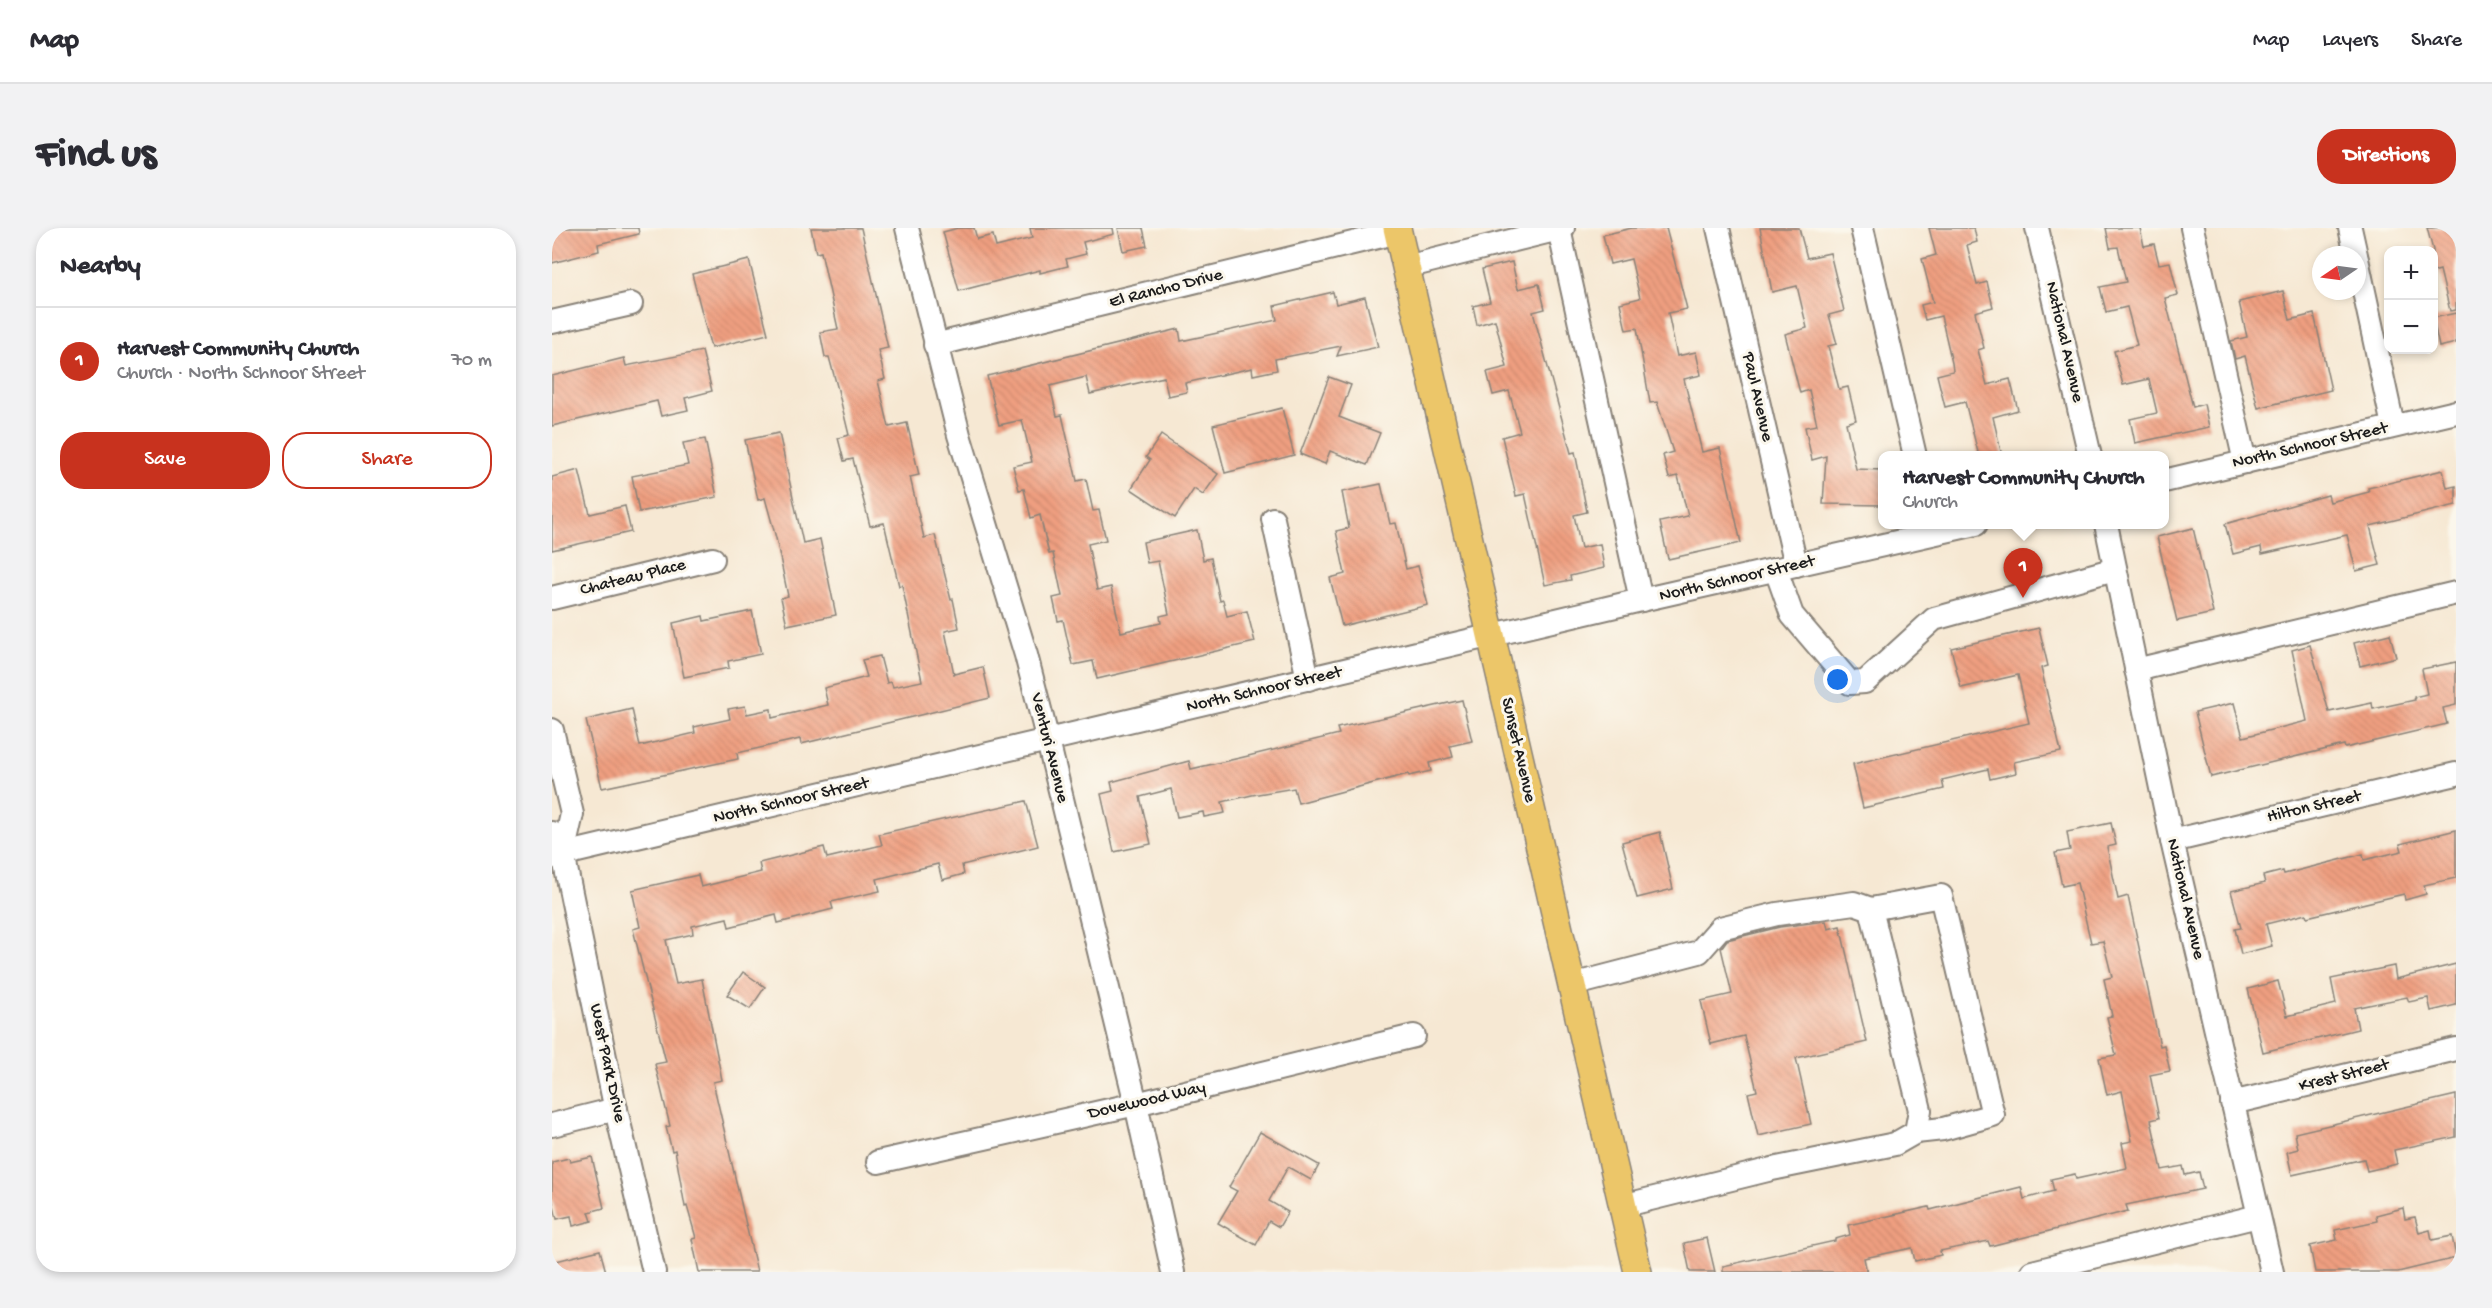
<!DOCTYPE html>
<html lang="en">
<head>
<meta charset="utf-8">
<style>
	body { margin:0; font-family:"Gochi Hand",sans-serif; background:#f2f2f3; color:#2b2b33 }
	.controls { position:absolute; right:18px; top:18px; display:grid; overflow:hidden; border-radius:12px; box-shadow:0 3px 9px #0003 }
	.controls button { width:54px; height:54px; display:grid; place-items:center; padding:0; border:0; border-bottom:2px solid #e1e1e2; background:#fff; color:#2b2b33; font:30px sans-serif }
	.compass { position:absolute; left:1760px; top:18px; width:54px; height:54px; border-radius:50%; background:#fff; box-shadow:0 3px 9px #0003; rotate:257deg }
	.you { position:absolute; left:1286px; top:452px; width:21px; height:21px; margin:-15px; border:4px solid #fff; border-radius:50%; background:#1a73e8; box-shadow:0 0 0 9px #1a73e833 }
	.badge { display:grid; place-items:center; width:39px; height:39px; border-radius:50%; background:#c8321e; color:#fff; font-size:20px; font-weight:700 }
	.pin { position:absolute; translate:-50% -50px; filter:drop-shadow(0 2px 3px #0008) }
	.pin::after { content:''; position:absolute; top:32px; width:21px; height:18px; background:inherit; clip-path:polygon(0 0,100% 0,50% 100%) }
	.popup { position:absolute; left:1326px; top:223px; width:291px; height:78px; box-sizing:border-box; display:grid; place-content:center; border-radius:12px; background:#fff; filter:drop-shadow(0 2px 4px #0005); font-size:20px; white-space:nowrap; color:#7c7c81 }
	.popup b { font-size:22px; color:#2b2b33 }
	.popup::after { content:''; position:absolute; left:50%; top:100%; margin-left:-12px; border:12px solid transparent; border-top-color:#fff }
	.list { margin:0; padding:0; list-style:none }
	h2 { display:flex; justify-content:space-between; align-items:center; height:78px; margin:0; padding:0 24px; font-size:26px }
	h2 small { font-size:20px; font-weight:400; color:#7c7c81 }
	.list li { display:grid; grid-template-columns:39px 1fr auto; gap:18px; align-items:center; box-sizing:border-box; height:108px; padding:0 24px; border-top:2px solid #e1e1e2 }
	.list b { display:block; font-size:22px; white-space:nowrap }
	.list p { margin:0; font-size:20px; white-space:nowrap; color:#7c7c81 }
	.list em { font-size:20px; font-style:normal; color:#7c7c81 }
	.actions { display:flex; gap:12px; padding:18px 24px }
	.actions a { flex:1; padding:14px 0; border:2px solid #c8321e; border-radius:24px; text-align:center; font-size:21px; color:#c8321e }
	.actions .main { background:#c8321e; color:#fff }
	.map { position:relative; flex:none; width:1904px; height:1044px; overflow:hidden; border-radius:24px }
	header { display:flex; align-items:center; gap:36px; box-sizing:border-box; height:84px; padding:0 30px; background:#fff; border-bottom:2px solid #e1e1e2 }
	header strong { font-size:28px }
	nav { display:flex; gap:33px; margin-inline-start:auto; font-size:21px }
	.intro { display:flex; align-items:center; justify-content:space-between; box-sizing:border-box; height:144px; padding:0 36px }
	h1 { margin:0; font-size:42px }
	.button { padding:15px 27px; border-radius:24px; background:#c8321e; color:#fff; font-size:21px; font-weight:700 }
	main { display:flex; gap:36px; padding:0 36px }
	aside { flex:1; background:#fff; border-radius:24px; box-shadow:0 3px 9px #0003 }
	.map>svg:first-child { display:block }
	.building { fill:url(#building-back-hatch) }
	.lines { fill:none; stroke-linecap:round; stroke-linejoin:round }
	.minor-casing { stroke:#898278; stroke-width:26 }
	.major-casing { stroke:#898278; stroke-width:30 }
	.minor { stroke:#fff; stroke-width:22 }
	.major { stroke:#ecc669; stroke-width:27 }
	.labels { text-anchor:middle; dominant-baseline:central; stroke-width:6; stroke-linejoin:round; paint-order:stroke }
	.street-label { font-size:18px; fill:#1c1c1c; stroke:#fbf7ec }
</style>
</head>
<body>
<header>
<strong>Map</strong>
<nav><a>Map</a><a>Layers</a><a>Share</a></nav>
</header>
<div class="intro"><h1>Find us</h1><a class="button">Directions</a></div>
<main>
<aside>
<h2>Nearby<small></small></h2>
<ul class="list">
<li><span class="badge">1</span><div><b>Harvest Community Church</b><p>Church · North Schnoor Street</p></div><em>70 m</em></li>
</ul>
<div class="actions"><a class="main">Save</a><a>Share</a></div>
</aside>
<div class="map">
<svg width="1904" height="1044" viewBox="0 0 1904 1044">
	<defs>
		<pattern id="building-back-hatch" width="6" height="6" patternUnits="userSpaceOnUse" patternTransform="scale(1.5)"><rect width="6" height="6" fill="#ef9f80"/><path d="M-1 5l2 2M0 0l6 6M5-1l2 2" fill="none" stroke="#cc886e"/></pattern>
	</defs>
	<rect width="100%" height="100%" fill="#fbf7ec"/>
	<filter id="ink" filterUnits="userSpaceOnUse"><feTurbulence type="fractalNoise" baseFrequency=".0167" numOctaves="2"/><feDisplacementMap in="SourceGraphic" scale="12" xChannelSelector="R" yChannelSelector="G"/><feConvolveMatrix kernelMatrix="1 2 1 2 8 2 1 2 1" color-interpolation-filters="sRGB"/></filter>
	<filter id="wash" filterUnits="userSpaceOnUse"><feTurbulence type="fractalNoise" baseFrequency=".008" numOctaves="4" result="noise"/><feDisplacementMap in="SourceGraphic" scale="24" xChannelSelector="R" yChannelSelector="G"/><feGaussianBlur stdDeviation="1.35" result="paint"/><feColorMatrix in="noise" values="0 0 0 0 0 0 0 0 0 0 0 0 0 0 0 0 0 1.4 0 .05"/><feComposite in="paint" operator="in"/></filter>
	<g filter="url(#wash)">
		<rect width="100%" height="100%" fill="#f6e8d3"/>
		<g id="blocks">
			<g class="building">
				<path d="M 0,0 L 86,0 L 87,6 L 46,16 L 47,23 L 0,35 Z"/>
				<path d="M 259,0 L 309,0 L 336,120 L 326,122 L 333,151 L 326,153 L 337,199 L 355,195 L 367,247 L 358,249 L 372,310 L 383,307 L 399,372 L 401,371 L 407,400 L 393,403 L 402,446 L 431,439 L 438,470 L 249,516 L 248,511 L 185,525 L 186,531 L 50,560 L 34,492 L 80,481 L 88,518 L 143,505 L 142,499 L 178,491 L 176,481 L 193,478 L 195,486 L 219,481 L 220,490 L 276,477 L 272,460 L 315,449 L 310,432 L 328,428 L 335,455 L 339,454 L 341,459 L 370,453 L 350,357 L 347,358 L 332,295 L 318,298 L 301,231 L 292,233 L 286,210 L 297,207 L 286,162 L 277,129 L 273,129 L 268,104 L 286,101 L 269,24 L 264,25 Z"/>
				<path d="M 406,0 L 422,0 L 425,11 L 441,7 L 444,19 L 480,10 L 478,0 L 561,0 L 562,6 L 531,14 L 534,26 L 514,31 L 516,38 L 488,45 L 488,42 L 407,63 L 391,4 Z"/>
				<path d="M 566,0 L 591,0 L 595,18 L 571,23 Z"/>
				<path d="M 1080,0 L 1114,0 L 1135,81 L 1116,85 L 1125,128 L 1144,124 L 1149,147 L 1132,151 L 1150,224 L 1168,220 L 1189,315 L 1116,331 L 1108,294 L 1136,288 L 1126,248 L 1117,250 L 1111,227 L 1121,224 L 1105,174 L 1098,175 L 1085,100 L 1074,102 L 1068,75 L 1088,70 L 1079,31 L 1058,36 L 1051,7 Z"/>
				<path d="M 1208,0 L 1247,0 L 1255,30 L 1278,25 L 1292,83 L 1277,87 L 1285,116 L 1276,118 L 1287,161 L 1296,159 L 1304,192 L 1294,195 L 1304,241 L 1330,242 L 1330,277 L 1271,276 L 1274,228 L 1260,232 L 1253,199 L 1265,197 L 1257,162 L 1248,165 L 1233,106 L 1255,100 L 1245,58 L 1220,64 Z"/>
				<path d="M 1377,0 L 1422,0 L 1425,14 L 1415,17 L 1425,57 L 1435,54 L 1441,79 L 1423,84 L 1432,120 L 1426,122 L 1435,157 L 1458,151 L 1466,182 L 1441,189 L 1450,228 L 1427,228 L 1413,174 L 1393,179 L 1385,147 L 1401,143 L 1400,135 L 1389,88 L 1373,92 L 1369,77 L 1381,74 L 1370,31 L 1384,27 Z"/>
				<path d="M 1554,0 L 1588,0 L 1592,18 L 1602,16 L 1607,36 L 1618,34 L 1626,67 L 1613,70 L 1641,179 L 1652,176 L 1657,199 L 1583,215 L 1578,191 L 1605,185 L 1597,151 L 1571,157 L 1562,123 L 1585,117 L 1575,79 L 1554,84 L 1548,59 L 1574,54 L 1566,19 L 1558,20 Z"/>
				<path d="M 1875,0 L 1904,0 L 1904,82 L 1898,83 L 1888,42 L 1881,44 L 1881,22 Z"/>
				<path d="M 197,32 L 216,106 L 159,120 L 140,46 Z"/>
				<path d="M 960,34 L 966,61 L 987,56 L 993,81 L 981,84 L 1019,225 L 1023,224 L 1035,284 L 1022,287 L 1029,320 L 1048,316 L 1052,340 L 1018,348 L 1019,352 L 993,357 L 973,266 L 964,268 L 950,209 L 968,204 L 957,163 L 941,167 L 935,144 L 955,139 L 943,92 L 925,97 L 921,78 L 938,74 L 930,41 Z"/>
				<path d="M 1731,63 L 1738,92 L 1762,86 L 1779,162 L 1706,180 L 1693,128 L 1683,131 L 1679,113 L 1695,109 L 1687,74 Z"/>
				<path d="M 781,64 L 784,76 L 813,69 L 826,119 L 785,128 L 789,118 L 723,131 L 725,142 L 701,147 L 700,140 L 633,155 L 635,164 L 616,168 L 612,149 L 538,166 L 534,149 L 498,158 L 505,188 L 510,187 L 525,253 L 534,251 L 541,283 L 547,282 L 554,312 L 536,316 L 545,362 L 559,359 L 569,404 L 609,395 L 608,388 L 617,386 L 606,333 L 595,335 L 591,314 L 645,302 L 651,332 L 659,330 L 668,373 L 671,372 L 675,388 L 695,383 L 703,414 L 545,451 L 541,433 L 521,437 L 511,392 L 506,393 L 501,370 L 510,368 L 501,325 L 497,326 L 488,287 L 479,290 L 472,261 L 467,262 L 461,238 L 480,234 L 470,192 L 447,197 L 435,148 L 627,101 L 629,113 L 725,92 L 722,78 Z"/>
				<path d="M 1904,85 L 1904,115 L 1887,119 L 1881,90 Z"/>
				<path d="M 150,123 L 160,163 L 133,170 L 136,182 L 109,188 L 105,173 L 0,198 L 0,148 L 72,130 L 74,138 Z"/>
				<path d="M 777,149 L 799,157 L 787,189 L 828,205 L 815,237 L 778,223 L 773,236 L 748,226 Z"/>
				<path d="M 730,180 L 742,227 L 673,245 L 661,197 Z"/>
				<path d="M 227,205 L 251,315 L 268,311 L 284,387 L 235,397 L 229,370 L 236,368 L 224,310 L 213,270 L 206,272 L 193,212 Z"/>
				<path d="M 609,207 L 666,246 L 651,267 L 642,261 L 623,290 L 579,261 L 598,232 L 594,229 Z"/>
				<path d="M 153,211 L 165,269 L 87,284 L 80,248 L 136,237 L 131,215 Z"/>
				<path d="M 27,242 L 38,286 L 73,278 L 79,304 L 0,322 L 0,249 Z"/>
				<path d="M 1891,242 L 1895,260 L 1904,258 L 1904,277 L 1818,298 L 1828,337 L 1804,343 L 1795,307 L 1710,326 L 1709,319 L 1681,326 L 1673,296 L 1776,267 L 1778,274 L 1817,264 L 1816,260 Z"/>
				<path d="M 829,256 L 838,296 L 844,295 L 854,341 L 866,338 L 876,377 L 790,398 L 778,350 L 793,346 L 784,303 L 797,300 L 790,264 Z"/>
				<path d="M 1641,300 L 1661,385 L 1625,393 L 1605,309 Z"/>
				<path d="M 200,383 L 209,426 L 176,433 L 177,440 L 132,449 L 121,395 L 151,388 L 152,393 Z"/>
				<path d="M 1487,400 L 1496,438 L 1489,440 L 1509,524 L 1462,534 L 1464,545 L 1438,551 L 1436,541 L 1390,552 L 1392,561 L 1311,580 L 1301,536 L 1477,495 L 1466,447 L 1409,460 L 1399,420 Z"/>
				<path d="M 1838,406 L 1844,429 L 1808,438 L 1802,415 Z"/>
				<path d="M 1758,417 L 1777,484 L 1820,475 L 1821,481 L 1863,472 L 1862,469 L 1875,466 L 1870,441 L 1904,434 L 1904,477 L 1891,480 L 1895,496 L 1793,520 L 1792,517 L 1659,549 L 1643,484 L 1682,475 L 1691,509 L 1755,493 L 1740,422 Z"/>
				<path d="M 910,472 L 920,513 L 898,518 L 901,529 L 877,535 L 879,543 L 857,548 L 856,546 L 746,575 L 742,560 L 700,567 L 670,574 L 673,585 L 652,589 L 651,584 L 625,589 L 619,561 L 588,569 L 599,616 L 562,624 L 549,566 L 561,563 L 559,554 L 637,533 L 639,541 L 692,529 L 787,506 L 785,500 Z"/>
				<path d="M 474,573 L 486,618 L 410,637 L 412,646 L 390,652 L 386,636 L 325,651 L 328,663 L 279,674 L 281,681 L 246,690 L 226,695 L 224,687 L 177,699 L 175,690 L 140,698 L 141,706 L 114,712 L 124,756 L 150,751 L 170,852 L 161,854 L 205,1044 L 147,1044 L 140,1011 L 144,1010 L 135,978 L 133,979 L 123,922 L 120,923 L 114,899 L 118,898 L 103,836 L 114,834 L 81,701 L 88,699 L 80,662 L 146,647 L 149,659 L 209,644 L 207,635 L 272,619 L 275,630 L 330,617 L 327,606 Z"/>
				<path d="M 1559,595 L 1564,617 L 1555,619 L 1566,671 L 1576,668 L 1608,818 L 1612,817 L 1618,843 L 1598,847 L 1607,890 L 1599,892 L 1610,942 L 1631,938 L 1633,947 L 1647,944 L 1651,961 L 1574,977 L 1576,983 L 1438,1018 L 1436,1013 L 1388,1023 L 1389,1027 L 1363,1033 L 1360,1020 L 1312,1030 L 1315,1044 L 1171,1044 L 1171,1038 L 1283,1013 L 1283,1011 L 1298,1007 L 1296,997 L 1377,979 L 1378,982 L 1469,959 L 1472,971 L 1502,963 L 1499,951 L 1523,946 L 1524,951 L 1575,940 L 1570,915 L 1580,913 L 1570,863 L 1555,867 L 1547,830 L 1564,827 L 1555,789 L 1560,788 L 1552,751 L 1560,749 L 1551,713 L 1539,715 L 1525,655 L 1510,658 L 1503,625 L 1518,622 L 1515,604 Z"/>
				<path d="M 1904,602 L 1904,650 L 1872,657 L 1874,666 L 1853,672 L 1852,666 L 1755,689 L 1754,686 L 1714,696 L 1720,718 L 1689,726 L 1683,701 L 1689,700 L 1679,663 L 1713,655 L 1711,648 L 1731,643 L 1732,646 L 1811,626 L 1812,632 L 1850,623 L 1848,616 Z"/>
				<path d="M 1108,604 L 1121,661 L 1085,670 L 1070,614 Z"/>
				<path d="M 1274,693 L 1276,701 L 1288,698 L 1315,814 L 1244,830 L 1259,896 L 1206,908 L 1196,865 L 1205,863 L 1192,808 L 1159,816 L 1149,773 L 1180,766 L 1169,720 L 1175,712 L 1228,699 Z"/>
				<path d="M 1904,736 L 1904,777 L 1879,783 L 1876,770 L 1857,774 L 1855,769 L 1802,780 L 1806,801 L 1711,824 L 1696,761 L 1726,753 L 1735,788 L 1784,776 L 1779,751 L 1842,738 L 1844,751 Z"/>
				<path d="M 191,744 L 213,759 L 198,781 L 175,767 Z"/>
				<path d="M 1904,867 L 1904,909 L 1842,922 L 1845,936 L 1815,943 L 1812,931 L 1740,947 L 1735,924 L 1746,921 L 1743,905 Z"/>
				<path d="M 708,904 L 767,937 L 759,952 L 736,939 L 717,973 L 736,984 L 727,999 L 717,993 L 704,1017 L 666,995 L 685,963 L 677,959 Z"/>
				<path d="M 40,929 L 52,980 L 37,984 L 40,993 L 21,998 L 19,988 L 5,991 L 0,971 L 0,934 L 17,930 L 18,934 Z"/>
				<path d="M 1851,980 L 1853,991 L 1863,989 L 1867,1005 L 1878,1002 L 1880,1012 L 1900,1008 L 1904,1030 L 1846,1044 L 1763,1044 L 1758,1018 L 1785,1012 L 1783,1002 L 1825,993 L 1824,987 Z"/>
				<path d="M 1155,1010 L 1163,1044 L 1138,1044 L 1132,1015 Z"/>
				<path d="M 48,1022 L 54,1044 L 0,1044 L 0,1034 Z"/>
			</g>
		</g>
	</g>
	<g filter="url(#ink)">
		<use href="#blocks" fill-opacity="0" stroke="#898278" stroke-width="1.5"/>
		<g class="lines">
			<g class="minor-casing">
				<g id="minor">
					<path d="M 355,0 L 407,207 L 474,427 L 496,513 L 584,876 L 621,1044"/>
					<path d="M 1166,0 L 1244,337"/>
					<path d="M 1310,0 L 1363,228"/>
					<path d="M 1485,0 L 1538,228"/>
					<path d="M 1640,0 L 1693,234"/>
					<path d="M 1798,0 L 1804,27"/>
					<path d="M 1007,1 L 1089,372"/>
					<path d="M 1805,31 L 1841,198"/>
					<path d="M 854,39 L 1011,0"/>
					<path d="M 0,94 L 79,76"/>
					<path d="M 383,117 L 846,4"/>
					<path d="M 1612,253 L 1904,184"/>
					<path d="M 721,291 L 756,451"/>
					<path d="M 1554,296 L 1620,613 L 1720,1044"/>
					<path d="M 1224,342 L 1240,387 L 1298,455 L 1313,454 L 1382,391 L 1563,341"/>
					<path d="M 0,370 L 161,331"/>
					<path d="M 1584,442 L 1904,365"/>
					<path d="M 0,502 L 20,586 L 11,626"/>
					<path d="M 0,605 L 11,626 L 62,873 L 102,1044"/>
					<path d="M 1620,613 L 1904,546"/>
					<path d="M 0,629 L 1089,372 L 1424,296"/>
					<path d="M 1319,681 L 1389,668 L 1441,887 L 1391,901 L 1364,904"/>
					<path d="M 1020,757 L 1147,724 L 1168,700 L 1225,686 L 1302,675 L 1319,681 L 1368,882 L 1364,904 L 1343,916 L 1220,941 L 1070,978"/>
					<path d="M 1680,875 L 1904,821"/>
					<path d="M 0,897 L 64,881"/>
					<path d="M 326,934 L 584,876 L 862,808"/>
					<path d="M 1480,1044 L 1706,988"/>
				</g>
			</g>
			<g class="major-casing">
				<path id="major" d="M 845,0 L 1086,1044"/>
			</g>
			<use href="#minor" class="minor"/>
			<use href="#major" class="major"/>
		</g>
	</g>
	<g class="labels">
		<g class="street-label">
			<text transform="translate(614 61) rotate(-14)">El Rancho Drive</text>
			<text transform="translate(1512 114) rotate(77)">National Avenue</text>
			<text transform="translate(1205 169) rotate(77)">Paul Avenue</text>
			<text transform="translate(1758 218) rotate(-13)">North Schnoor Street</text>
			<text transform="translate(81 350) rotate(-14)">Chateau Place</text>
			<text transform="translate(1185 351) rotate(-13)">North Schnoor Street</text>
			<text transform="translate(712 462) rotate(-13)">North Schnoor Street</text>
			<text transform="translate(497 520) rotate(76)">Venturi Avenue</text>
			<text transform="translate(966 522) rotate(77)">Sunset Avenue</text>
			<text transform="translate(239 573) rotate(-13)">North Schnoor Street</text>
			<text transform="translate(1762 579) rotate(-13)">Hilton Street</text>
			<text transform="translate(1633 671) rotate(77)">National Avenue</text>
			<text transform="translate(55 835) rotate(78)">West Park Drive</text>
			<text transform="translate(1792 848) rotate(-14)">Krest Street</text>
			<text transform="translate(595 873) rotate(-13)">Dovewood Way</text>
		</g>
	</g>
</svg>
<div class="controls">
<button>+</button>
<button>−</button>
</div>
<svg class="compass" viewBox="-18 -18 36 36"><path d="M0-13l5 13h-10z" fill="#e53935"/><path d="M0 13l5-13h-10z" fill="#7c7c81"/></svg>
<div class="you"></div>
<div class="pin badge" style="left:1471px;top:370px">1</div>
<div class="popup"><b>Harvest Community Church</b>Church</div>
</div>
</main>
</body>
</html>
